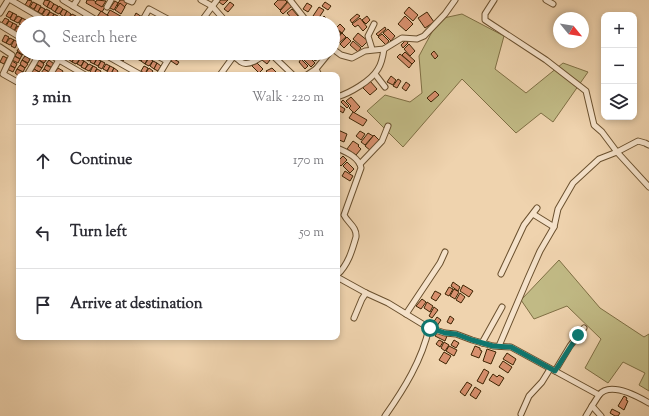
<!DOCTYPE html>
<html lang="en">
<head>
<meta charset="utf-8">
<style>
	body { margin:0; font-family:"Sorts Mill Goudy",serif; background:#f2f2f3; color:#2b2b33 }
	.controls { position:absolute; right:12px; top:12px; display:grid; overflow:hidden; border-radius:8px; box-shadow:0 2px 6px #0003 }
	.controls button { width:36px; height:36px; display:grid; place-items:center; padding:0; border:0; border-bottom:1px solid #e1e1e2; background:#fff; color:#2b2b33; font:20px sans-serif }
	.compass { position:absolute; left:553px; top:12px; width:36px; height:36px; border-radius:50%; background:#fff; box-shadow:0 2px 6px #0003; rotate:120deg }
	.stop { position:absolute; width:12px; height:12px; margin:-9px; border:3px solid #0f766e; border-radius:50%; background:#fff }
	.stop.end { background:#0f766e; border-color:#fff; box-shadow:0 1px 4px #0008 }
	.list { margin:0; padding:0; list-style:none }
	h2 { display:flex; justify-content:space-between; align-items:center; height:52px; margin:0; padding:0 16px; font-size:17px }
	h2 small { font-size:13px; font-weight:400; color:#7c7c81 }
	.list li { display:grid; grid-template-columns:26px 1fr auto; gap:12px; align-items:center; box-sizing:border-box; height:72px; padding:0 16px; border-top:1px solid #e1e1e2 }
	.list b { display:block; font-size:15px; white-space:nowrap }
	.list em { font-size:13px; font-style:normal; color:#7c7c81 }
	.icon { flex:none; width:22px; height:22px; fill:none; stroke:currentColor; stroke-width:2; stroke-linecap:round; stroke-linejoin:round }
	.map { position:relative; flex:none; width:649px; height:416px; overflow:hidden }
	.search { position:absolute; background:#fff; box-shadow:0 2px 6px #0003; left:16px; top:16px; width:324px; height:44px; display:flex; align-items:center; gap:10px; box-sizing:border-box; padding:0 14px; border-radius:22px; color:#7c7c81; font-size:15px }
	.panel { position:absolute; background:#fff; box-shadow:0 2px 6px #0003; left:16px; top:72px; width:324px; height:268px; border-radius:8px }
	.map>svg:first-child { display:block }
	.green { fill:#c1ba85; stroke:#7f6f44 }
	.building { fill:#d8906e; stroke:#3d2403 }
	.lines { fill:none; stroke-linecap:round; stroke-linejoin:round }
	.minor-casing { stroke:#6a502e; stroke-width:7 }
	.minor { stroke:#f5e2ca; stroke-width:5 }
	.route { stroke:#0f766e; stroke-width:5 }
</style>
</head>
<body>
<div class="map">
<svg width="649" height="416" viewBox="0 0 649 416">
	<rect width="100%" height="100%" fill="#efd3ae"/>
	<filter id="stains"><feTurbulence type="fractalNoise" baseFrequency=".005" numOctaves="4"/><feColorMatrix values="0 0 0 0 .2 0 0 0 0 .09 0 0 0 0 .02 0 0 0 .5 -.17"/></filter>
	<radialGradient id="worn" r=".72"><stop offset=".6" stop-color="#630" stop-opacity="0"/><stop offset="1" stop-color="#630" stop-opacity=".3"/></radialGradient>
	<g class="green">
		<path d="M 462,14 L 504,36 L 495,69 L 526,93 L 563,63 L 588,72 L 553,122 L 541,113 L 516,133 L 462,79 L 403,147 L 367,111 L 385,95 L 410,102 L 422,93 L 419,56 L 439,19 Z"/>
		<path d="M 559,260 L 600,308 L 644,337 L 649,334 L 649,391 L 639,385 L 645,373 L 623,362 L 608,383 L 585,368 L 601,339 L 567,306 L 534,319 L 521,300 Z"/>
	</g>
	<g class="building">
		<path d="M 28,0 L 32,1 L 29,7 L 25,5 Z"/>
		<path d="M 45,0 L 50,1 L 47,7 L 43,4 Z"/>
		<path d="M 87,0 L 93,0 L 105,7 L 102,12 L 86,3 Z"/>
		<path d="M 97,0 L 106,1 L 102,7 L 95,3 Z"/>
		<path d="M 120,0 L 124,0 L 128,2 L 123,9 L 117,5 Z"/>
		<path d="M 221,0 L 228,0 L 223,5 L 219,2 Z"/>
		<path d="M 278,0 L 285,0 L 287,2 L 280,10 L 274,4 Z"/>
		<path d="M 50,1 L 54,4 L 51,9 L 47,7 Z"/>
		<path d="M 115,1 L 118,3 L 114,10 L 110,8 Z"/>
		<path d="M 33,2 L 37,4 L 34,9 L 30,7 Z"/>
		<path d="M 230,2 L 234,5 L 228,12 L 224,9 Z"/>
		<path d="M 288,2 L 292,6 L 283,14 L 280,11 Z"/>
		<path d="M 325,2 L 331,6 L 328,10 L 322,6 Z"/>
		<path d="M 120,3 L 125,7 L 121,14 L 115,10 Z"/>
		<path d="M 307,3 L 312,6 L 308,12 L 303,9 Z"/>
		<path d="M 37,4 L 41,6 L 38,12 L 34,10 Z"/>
		<path d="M 54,4 L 58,6 L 55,12 L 51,9 Z"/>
		<path d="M 59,6 L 63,9 L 59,14 L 55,12 Z"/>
		<path d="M 41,7 L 45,9 L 42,14 L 38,12 Z"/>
		<path d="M 319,7 L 324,10 L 318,19 L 313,16 Z"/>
		<path d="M 409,7 L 418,15 L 413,21 L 404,13 Z"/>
		<path d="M 46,9 L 50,11 L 46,17 L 42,15 Z"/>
		<path d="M 63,9 L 67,11 L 64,17 L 60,14 Z"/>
		<path d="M 292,9 L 298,16 L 293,20 L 287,13 Z"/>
		<path d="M 110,10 L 124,18 L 121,23 L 117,23 L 106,17 Z"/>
		<path d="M 9,11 L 13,13 L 10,18 L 6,16 Z"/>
		<path d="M 67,11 L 71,14 L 68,19 L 64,17 Z"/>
		<path d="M 101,11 L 113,19 L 110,23 L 106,23 L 97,17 Z"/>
		<path d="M 50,12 L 54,14 L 51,19 L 47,17 Z"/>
		<path d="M 427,12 L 434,22 L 425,28 L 418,18 Z"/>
		<path d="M 13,13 L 17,15 L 14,21 L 10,19 Z"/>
		<path d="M 136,13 L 142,17 L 139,21 L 134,17 Z"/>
		<path d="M 54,14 L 58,16 L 55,22 L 51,20 Z"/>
		<path d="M 72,14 L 76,16 L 72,22 L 68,19 Z"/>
		<path d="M 357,14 L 360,16 L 352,23 L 350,20 Z"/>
		<path d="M 18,16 L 22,18 L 18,23 L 14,21 Z"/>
		<path d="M 59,16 L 63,19 L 60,23 L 55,22 Z"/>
		<path d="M 76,16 L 80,19 L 77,23 L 73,22 Z"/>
		<path d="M 324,16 L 327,19 L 324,23 L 320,21 Z"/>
		<path d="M 367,16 L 370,20 L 366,24 L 362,20 Z"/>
		<path d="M 405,16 L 413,24 L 406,31 L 398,24 Z"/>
		<path d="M 5,18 L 9,20 L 5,26 L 1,24 Z"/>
		<path d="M 22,18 L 26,20 L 23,23 L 23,26 L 19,24 Z"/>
		<path d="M 360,18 L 367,27 L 363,31 L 358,25 L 355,27 L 352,24 Z"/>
		<path d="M 9,21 L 13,23 L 10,29 L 6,26 Z"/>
		<path d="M 13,23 L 17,25 L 14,31 L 10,29 Z"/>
		<path d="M 340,24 L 345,29 L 342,33 L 336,28 Z"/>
		<path d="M 18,26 L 22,28 L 18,34 L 14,31 Z"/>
		<path d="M 385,27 L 386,29 L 378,36 L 376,34 Z"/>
		<path d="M 336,29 L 341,33 L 335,40 L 333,38 L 333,32 Z"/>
		<path d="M 388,29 L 395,36 L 391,41 L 383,33 Z"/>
		<path d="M 342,33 L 346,37 L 339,43 L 336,40 Z"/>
		<path d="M 358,33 L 368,41 L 362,47 L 353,39 Z"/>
		<path d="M 382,34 L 389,41 L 386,45 L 378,37 Z"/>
		<path d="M 5,35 L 9,37 L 6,43 L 2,41 Z"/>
		<path d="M 347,37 L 351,41 L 344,48 L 340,44 Z"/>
		<path d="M 10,38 L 14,40 L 10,45 L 6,43 Z"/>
		<path d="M 14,40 L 18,42 L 15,48 L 11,46 Z"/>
		<path d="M 406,40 L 408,43 L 403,48 L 401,45 Z"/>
		<path d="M 353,41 L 361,48 L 358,52 L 350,45 Z"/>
		<path d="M 409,44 L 415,51 L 410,56 L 404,49 Z"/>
		<path d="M 19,48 L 23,50 L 23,55 L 17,51 Z"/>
		<path d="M 434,51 L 438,56 L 435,59 L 431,54 Z"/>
		<path d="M 17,52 L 22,55 L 20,59 L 15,56 Z"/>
		<path d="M 405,52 L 415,61 L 412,64 L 402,55 Z"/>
		<path d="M 26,53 L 33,55 L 30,59 L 25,56 Z"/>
		<path d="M 66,53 L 71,54 L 68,59 L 64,57 Z"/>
		<path d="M 83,53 L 88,53 L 85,59 L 81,57 Z"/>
		<path d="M 122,53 L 126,56 L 123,61 L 119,59 Z"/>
		<path d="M 140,53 L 144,56 L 141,61 L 137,59 Z"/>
		<path d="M 275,53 L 285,53 L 279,58 Z"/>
		<path d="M 308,53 L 313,53 L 318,59 L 315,61 Z"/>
		<path d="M 71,54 L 75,56 L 72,62 L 68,59 Z"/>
		<path d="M 89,54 L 93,56 L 89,61 L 85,59 Z"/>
		<path d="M 400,54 L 412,64 L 409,68 L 397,57 Z"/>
		<path d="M 3,56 L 7,58 L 4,64 L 0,62 Z"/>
		<path d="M 14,56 L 20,59 L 18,63 L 12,60 Z"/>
		<path d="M 25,56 L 30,59 L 28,63 L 22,60 Z"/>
		<path d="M 41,56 L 47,59 L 44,63 L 39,60 Z"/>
		<path d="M 76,56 L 80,59 L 76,64 L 72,62 Z"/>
		<path d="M 93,56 L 97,58 L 94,64 L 90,62 Z"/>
		<path d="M 144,56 L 148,58 L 145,64 L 141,61 Z"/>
		<path d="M 265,56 L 270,60 L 267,64 L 262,60 Z"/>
		<path d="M 308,56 L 315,63 L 311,67 L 304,60 Z"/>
		<path d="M 149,58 L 153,61 L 149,66 L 145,64 Z"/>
		<path d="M 172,58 L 179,62 L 177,65 L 171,61 Z"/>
		<path d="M 80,59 L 84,61 L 81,66 L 77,64 Z"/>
		<path d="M 97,59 L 101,61 L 98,66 L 94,64 Z"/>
		<path d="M 301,59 L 308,66 L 305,69 L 299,62 Z"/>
		<path d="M 22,60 L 28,64 L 25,68 L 20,64 Z"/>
		<path d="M 39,60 L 44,64 L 42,68 L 36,64 Z"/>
		<path d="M 49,60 L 54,64 L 52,68 L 46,64 Z"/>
		<path d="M 12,61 L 17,64 L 15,68 L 10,65 Z"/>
		<path d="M 84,61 L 88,64 L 85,69 L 81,67 Z"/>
		<path d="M 101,61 L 105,63 L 102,69 L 98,67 Z"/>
		<path d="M 153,61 L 157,63 L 154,69 L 150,66 Z"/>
		<path d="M 256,62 L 263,69 L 259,73 L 252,66 Z"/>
		<path d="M 157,63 L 161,66 L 158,71 L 154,69 Z"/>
		<path d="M 89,64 L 93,66 L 89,71 L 85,69 Z"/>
		<path d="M 106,64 L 110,66 L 107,71 L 103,69 Z"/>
		<path d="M 9,65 L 15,68 L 13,72 L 7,69 Z"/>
		<path d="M 20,65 L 25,68 L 23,72 L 17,69 Z"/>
		<path d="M 36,65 L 42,68 L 39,72 L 34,69 Z"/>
		<path d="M 46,65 L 52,68 L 49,72 L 44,69 Z"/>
		<path d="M 93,66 L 97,68 L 94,74 L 90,72 Z"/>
		<path d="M 110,66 L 114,68 L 111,74 L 107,72 Z"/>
		<path d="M 144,66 L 148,68 L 145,74 L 141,71 Z"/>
		<path d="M 58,68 L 63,71 L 61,75 L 55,72 Z"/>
		<path d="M 114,68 L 118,71 L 116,75 L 111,74 Z"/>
		<path d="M 149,68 L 153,71 L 150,75 L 145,74 Z"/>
		<path d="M 272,68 L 277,73 L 275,75 L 266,75 L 267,72 L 266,71 Z"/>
		<path d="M 17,69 L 23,72 L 21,75 L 19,76 L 15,73 Z"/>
		<path d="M 34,69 L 39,72 L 38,75 L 31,73 Z"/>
		<path d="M 44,69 L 49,72 L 48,75 L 41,73 Z"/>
		<path d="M 97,69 L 101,71 L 99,75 L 95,75 L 94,74 Z"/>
		<path d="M 391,76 L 396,80 L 393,85 L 387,82 Z"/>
		<path d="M 398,79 L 401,81 L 397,88 L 393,86 Z"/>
		<path d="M 370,81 L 377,89 L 370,95 L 363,88 Z"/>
		<path d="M 406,82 L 410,85 L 406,91 L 402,88 Z"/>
		<path d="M 435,91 L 439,95 L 431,102 L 427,98 Z"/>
		<path d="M 351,97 L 360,107 L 354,113 L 349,108 L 351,106 L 346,101 Z"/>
		<path d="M 343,100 L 349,106 L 347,108 L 341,102 Z"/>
		<path d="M 337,104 L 345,109 L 343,113 L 337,109 Z"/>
		<path d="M 353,112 L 367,120 L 363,126 L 349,118 Z"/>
		<path d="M 338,130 L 347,134 L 344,142 L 337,139 Z"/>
		<path d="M 360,131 L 365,134 L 361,140 L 356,136 Z"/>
		<path d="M 368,133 L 373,136 L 365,145 L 361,142 Z"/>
		<path d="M 374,135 L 380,141 L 371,151 L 365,146 Z"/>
		<path d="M 353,141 L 359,145 L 358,146 L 361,149 L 356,155 L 347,149 Z"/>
		<path d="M 343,156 L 347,160 L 341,166 L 337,162 Z"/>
		<path d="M 347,162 L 354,169 L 350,173 L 343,166 Z"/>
		<path d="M 345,171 L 353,176 L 350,181 L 342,176 Z"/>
		<path d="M 453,282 L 460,287 L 458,291 L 451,286 Z"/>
		<path d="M 463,285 L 473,291 L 469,297 L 460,291 Z"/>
		<path d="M 449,287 L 453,289 L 449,296 L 445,294 Z"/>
		<path d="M 454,289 L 459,292 L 455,299 L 450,296 Z"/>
		<path d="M 435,291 L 441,294 L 436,301 L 431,298 Z"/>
		<path d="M 460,293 L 465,297 L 461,303 L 456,300 Z"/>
		<path d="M 422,299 L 426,302 L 421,309 L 416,306 Z"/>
		<path d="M 427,302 L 433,306 L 430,312 L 424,308 Z"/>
		<path d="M 434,307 L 438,310 L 432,318 L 429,316 Z"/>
		<path d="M 450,316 L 454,319 L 451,324 L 447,322 Z"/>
		<path d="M 437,317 L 441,320 L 437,326 L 433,323 Z"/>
		<path d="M 438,331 L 447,336 L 445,341 L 435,336 Z"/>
		<path d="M 439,340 L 443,342 L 440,347 L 436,344 Z"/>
		<path d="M 454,340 L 459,343 L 456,348 L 451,345 Z"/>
		<path d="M 444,342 L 449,345 L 445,351 L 441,348 Z"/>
		<path d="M 449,346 L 457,350 L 454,356 L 446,351 Z"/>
		<path d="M 475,346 L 480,348 L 480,350 L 482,351 L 479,358 L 471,355 Z"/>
		<path d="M 487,349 L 496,352 L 491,364 L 483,361 Z"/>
		<path d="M 444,352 L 451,356 L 446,364 L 439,360 Z"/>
		<path d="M 507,353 L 516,359 L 513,365 L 503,359 Z"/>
		<path d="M 503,361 L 512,367 L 508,373 L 499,367 Z"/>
		<path d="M 484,369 L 489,372 L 483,384 L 477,381 Z"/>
		<path d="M 493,374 L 497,377 L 499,375 L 504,378 L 499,386 L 489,380 Z"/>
		<path d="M 467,382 L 472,385 L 465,396 L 460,392 Z"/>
		<path d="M 475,387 L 481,391 L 476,399 L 470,395 Z"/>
		<path d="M 624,396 L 627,398 L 626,400 L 628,401 L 624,410 L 618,406 Z"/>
		<path d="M 612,409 L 620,413 L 618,416 L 615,416 L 610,413 Z"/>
	</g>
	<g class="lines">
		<g class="minor-casing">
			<g id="minor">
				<path d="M 11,0 L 50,23"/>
				<path d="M 63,0 L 101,23"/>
				<path d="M 127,0 L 132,2 L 133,0"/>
				<path d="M 201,0 L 212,6 L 227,23"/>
				<path d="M 290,0 L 308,23"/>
				<path d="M 494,0 L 485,14 L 485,20 L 546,60 L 586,91 L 594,125 L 602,132 L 617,152 L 649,187"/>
				<path d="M 546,0 L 553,4"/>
				<path d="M 73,6 L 77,0"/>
				<path d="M 107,7 L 111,0"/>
				<path d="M 0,13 L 8,0"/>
				<path d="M 81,23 L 87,15"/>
				<path d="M 141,23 L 149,9 L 175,23"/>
				<path d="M 200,23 L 217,0"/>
				<path d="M 0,25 L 23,39"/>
				<path d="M 0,47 L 12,55 L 3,74 L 19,83"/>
				<path d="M 333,49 L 341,55 L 352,58 L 365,51 L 384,49 L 402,38 L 417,39 L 424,36 L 445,14 L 455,0"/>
				<path d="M 372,49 L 368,36 L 374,24"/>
				<path d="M 47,53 L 85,75"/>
				<path d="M 102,53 L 141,75"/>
				<path d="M 152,53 L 167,61"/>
				<path d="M 270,53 L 293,75"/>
				<path d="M 375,74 L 385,87"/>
				<path d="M 27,75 L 40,53"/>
				<path d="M 50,75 L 63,53"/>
				<path d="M 159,75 L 172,53"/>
				<path d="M 220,75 L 233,57 C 238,58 238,60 241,62 C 248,67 261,58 266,53"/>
				<path d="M 307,75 L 316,69"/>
				<path d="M 319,75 L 316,69 L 329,53"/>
				<path d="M 337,97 C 350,93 371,81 378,69 C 382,63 383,56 384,49"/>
				<path d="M 337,148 C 346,152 359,157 361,168 L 344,215 C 348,223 357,227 356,237 C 352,251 348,265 337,275"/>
				<path d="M 360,164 L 382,141 L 388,126"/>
				<path d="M 533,214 L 554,227"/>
				<path d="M 501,274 L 524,225 L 537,208"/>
				<path d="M 337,277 L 366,293 L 388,303 L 429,328 L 445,333 L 456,334 L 472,340 L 493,346 L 511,347 L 599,395 C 610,381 637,396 649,403"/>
				<path d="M 406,314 L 440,263 L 445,252"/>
				<path d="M 354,318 L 362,299 L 366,293"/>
				<path d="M 482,343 L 502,307"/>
				<path d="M 499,346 L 528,278 L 540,251 L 554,227 L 558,209 L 573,183 L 599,159 L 617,152 L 638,141 L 645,143 L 649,145"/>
				<path d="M 555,371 L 570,346 L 584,328"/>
				<path d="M 599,395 L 592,406 L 601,416"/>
				<path d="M 521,414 L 529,396 L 542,382 L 550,369"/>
				<path d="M 385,416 C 404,389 422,360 429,328"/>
				<path d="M 586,416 L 592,406"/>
			</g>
		</g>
		<use href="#minor" class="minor"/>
	</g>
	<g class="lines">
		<path class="route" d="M 430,328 L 445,333 L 456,334 L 472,340 L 493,346 L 511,347 L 555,371 L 578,335"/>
	</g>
	<rect width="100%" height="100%" filter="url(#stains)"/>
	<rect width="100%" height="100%" fill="url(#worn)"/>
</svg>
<div class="controls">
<button>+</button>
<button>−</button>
<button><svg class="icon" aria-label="layers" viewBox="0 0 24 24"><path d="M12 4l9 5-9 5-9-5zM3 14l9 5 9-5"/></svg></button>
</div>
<svg class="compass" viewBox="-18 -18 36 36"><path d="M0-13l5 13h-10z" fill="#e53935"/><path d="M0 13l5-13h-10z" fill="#7c7c81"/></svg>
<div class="stop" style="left:430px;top:328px"></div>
<div class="stop end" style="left:578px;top:335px"></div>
<div class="search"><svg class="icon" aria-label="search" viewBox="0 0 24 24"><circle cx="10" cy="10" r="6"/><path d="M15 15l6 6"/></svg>Search here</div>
<section class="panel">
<h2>3 min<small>Walk · 220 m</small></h2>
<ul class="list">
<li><svg class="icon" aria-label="ahead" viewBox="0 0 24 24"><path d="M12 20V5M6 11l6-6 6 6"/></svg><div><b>Continue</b></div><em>170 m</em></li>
<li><svg class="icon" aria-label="left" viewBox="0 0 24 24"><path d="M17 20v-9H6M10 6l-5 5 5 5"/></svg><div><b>Turn left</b></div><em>50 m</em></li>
<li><svg class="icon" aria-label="arrive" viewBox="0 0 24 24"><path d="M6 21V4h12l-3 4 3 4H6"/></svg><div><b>Arrive at destination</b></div></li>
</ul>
</section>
</div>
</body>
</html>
